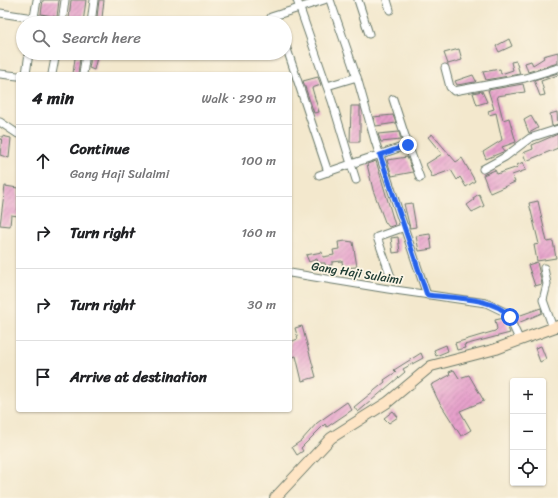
<!DOCTYPE html>
<html lang="en">
<head>
<meta charset="utf-8">
<style>
	body { margin:0; font-family:Sriracha,sans-serif; background:#f6f6f6; color:#202124 }
	.controls { position:absolute; right:12px; bottom:12px; display:grid; overflow:hidden; border-radius:4px; box-shadow:0 1px 3px #0004 }
	.controls button { width:36px; height:36px; display:grid; place-items:center; padding:0; border:0; border-bottom:1px solid #e0e0e0; background:#fff; color:#202124; font:20px sans-serif }
	.stop { position:absolute; width:12px; height:12px; margin:-9px; border:3px solid #2563eb; border-radius:50%; background:#fff }
	.stop.end { background:#2563eb; border-color:#fff; box-shadow:0 1px 4px #0008 }
	.list { margin:0; padding:0; list-style:none }
	h2 { display:flex; justify-content:space-between; align-items:center; height:52px; margin:0; padding:0 16px; font-size:17px }
	h2 small { font-size:13px; font-weight:400; color:#757577 }
	.list li { display:grid; grid-template-columns:26px 1fr auto; gap:12px; align-items:center; box-sizing:border-box; height:72px; padding:0 16px; border-top:1px solid #e0e0e0 }
	.list b { display:block; font-size:15px; white-space:nowrap }
	.list p { margin:0; font-size:13px; white-space:nowrap; color:#757577 }
	.list em { font-size:13px; font-style:normal; color:#757577 }
	.icon { flex:none; width:22px; height:22px; fill:none; stroke:currentColor; stroke-width:2; stroke-linecap:round; stroke-linejoin:round }
	.map { position:relative; flex:none; width:558px; height:498px; overflow:hidden }
	.search { position:absolute; background:#fff; box-shadow:0 1px 3px #0004; left:16px; top:16px; width:276px; height:44px; display:flex; align-items:center; gap:10px; box-sizing:border-box; padding:0 14px; border-radius:22px; color:#757577; font-size:15px }
	.panel { position:absolute; background:#fff; box-shadow:0 1px 3px #0004; left:16px; top:72px; width:276px; height:340px; border-radius:4px }
	.map>svg:first-child { display:block }
	.building { fill:url(#building-hatch) }
	.lines { fill:none; stroke-linecap:round; stroke-linejoin:round }
	.street-casing { stroke:#69796a; stroke-width:9 }
	.secondary-casing { stroke:#69796a; stroke-width:12 }
	.street { stroke:#fff; stroke-width:7 }
	.secondary { stroke:#fee5c5; stroke-width:10 }
	.route { stroke:#2563eb; stroke-width:5 }
	.labels { text-anchor:middle; dominant-baseline:central; stroke-width:3.5; stroke-linejoin:round; paint-order:stroke }
	.street-label { font-size:12px; fill:#1f3d34; stroke:#fcf5e5 }
</style>
</head>
<body>
<div class="map">
<svg width="558" height="498" viewBox="0 0 558 498">
	<defs>
		<pattern id="building-hatch" width="6" height="6" patternUnits="userSpaceOnUse"><rect width="6" height="6" fill="#e6a0cb"/><path d="M-1 1l2-2M0 6l6-6M5 7l2-2" fill="none" stroke="#ba84a6"/></pattern>
	</defs>
	<rect width="100%" height="100%" fill="#fcf5e5"/>
	<filter id="ink" filterUnits="userSpaceOnUse"><feTurbulence type="fractalNoise" baseFrequency=".025" numOctaves="2"/><feDisplacementMap in="SourceGraphic" scale="8" xChannelSelector="R" yChannelSelector="G"/><feConvolveMatrix kernelMatrix="1 2 1 2 8 2 1 2 1" color-interpolation-filters="sRGB"/></filter>
	<filter id="wash" filterUnits="userSpaceOnUse"><feTurbulence type="fractalNoise" baseFrequency=".012" numOctaves="4" result="noise"/><feDisplacementMap in="SourceGraphic" scale="16" xChannelSelector="R" yChannelSelector="G"/><feGaussianBlur stdDeviation="0.9" result="paint"/><feColorMatrix in="noise" values="0 0 0 0 0 0 0 0 0 0 0 0 0 0 0 0 0 1.4 0 .05"/><feComposite in="paint" operator="in"/></filter>
	<g filter="url(#wash)">
		<rect width="100%" height="100%" fill="#f3e8cd"/>
		<g id="blocks">
			<g class="building">
				<path d="M 43,0 L 59,0 L 57,17 L 41,14 Z"/>
				<path d="M 71,0 L 86,0 L 83,23 L 71,22 L 69,19 Z"/>
				<path d="M 99,0 L 104,0 L 102,18 L 97,17 Z"/>
				<path d="M 509,39 L 512,46 L 499,52 L 496,46 Z"/>
				<path d="M 459,49 L 462,60 L 448,64 L 444,53 Z"/>
				<path d="M 558,52 L 558,63 L 528,72 L 525,63 L 531,61 L 533,65 L 544,58 L 543,56 Z"/>
				<path d="M 92,53 L 98,53 L 94,70 L 89,68 Z"/>
				<path d="M 75,58 L 80,58 L 78,74 L 73,74 Z"/>
				<path d="M 516,61 L 520,74 L 486,80 L 483,72 L 500,69 L 501,74 L 513,70 L 511,62 Z"/>
				<path d="M 558,73 L 558,75 L 541,81 L 545,95 L 540,96 L 534,80 Z"/>
				<path d="M 473,75 L 476,81 L 475,82 L 457,85 L 455,81 Z"/>
				<path d="M 318,77 L 321,85 L 312,88 L 319,112 L 314,113 L 303,81 Z"/>
				<path d="M 523,84 L 525,92 L 497,96 L 503,120 L 509,118 L 516,142 L 502,147 L 505,151 L 486,159 L 483,152 L 502,140 L 496,113 L 489,115 L 488,111 L 494,109 L 488,90 Z"/>
				<path d="M 482,91 L 487,102 L 477,105 L 473,93 Z"/>
				<path d="M 351,106 L 360,106 L 360,142 L 350,142 Z"/>
				<path d="M 557,112 L 558,124 L 552,126 L 550,114 Z"/>
				<path d="M 393,115 L 396,123 L 376,126 L 373,117 Z"/>
				<path d="M 531,116 L 538,128 L 529,133 L 524,120 Z"/>
				<path d="M 399,132 L 401,140 L 381,142 L 378,134 Z"/>
				<path d="M 432,134 L 456,162 L 462,158 L 475,181 L 466,187 L 460,177 L 457,180 L 451,170 L 432,177 L 426,164 L 442,154 L 428,137 Z"/>
				<path d="M 558,134 L 558,148 L 526,161 L 523,153 L 533,149 L 532,145 Z"/>
				<path d="M 2,136 L 11,138 L 9,158 L 0,155 Z"/>
				<path d="M 407,157 L 413,172 L 392,176 L 387,160 Z"/>
				<path d="M 376,161 L 395,225 L 389,227 L 385,222 L 373,190 L 367,164 Z"/>
				<path d="M 523,162 L 526,170 L 512,175 L 515,182 L 490,193 L 483,175 L 495,170 L 497,174 L 518,167 L 517,165 Z"/>
				<path d="M 5,186 L 18,188 L 18,216 L 11,215 L 10,226 L 0,225 Z"/>
				<path d="M 479,194 L 484,206 L 472,212 L 467,205 L 474,200 L 473,198 Z"/>
				<path d="M 538,201 L 547,242 L 553,241 L 556,258 L 537,261 L 534,245 L 539,244 L 529,203 Z"/>
				<path d="M 412,203 L 416,227 L 410,228 L 404,204 Z"/>
				<path d="M 430,234 L 432,249 L 419,251 L 416,236 Z"/>
				<path d="M 398,237 L 400,252 L 393,253 L 391,238 Z"/>
				<path d="M 346,241 L 353,242 L 357,267 L 343,268 L 342,261 L 332,262 L 332,265 L 325,266 L 325,263 L 318,263 L 317,259 L 309,262 L 306,255 L 322,252 L 323,257 L 334,255 L 333,250 L 339,249 L 338,242 Z"/>
				<path d="M 537,262 L 542,284 L 535,286 L 528,265 Z"/>
				<path d="M 541,308 L 542,313 L 518,323 L 515,317 Z"/>
				<path d="M 504,318 L 510,333 L 464,345 L 465,348 L 457,350 L 455,343 L 495,331 L 497,329 L 495,320 Z"/>
				<path d="M 302,326 L 316,377 L 302,381 L 296,356 L 290,358 L 290,342 L 298,339 L 295,328 Z"/>
				<path d="M 446,345 L 448,351 L 436,356 L 434,350 Z"/>
				<path d="M 541,346 L 546,359 L 540,362 L 535,348 Z"/>
				<path d="M 421,353 L 423,358 L 403,369 L 405,372 L 358,412 L 354,407 L 385,382 L 384,380 L 396,372 L 394,370 Z"/>
				<path d="M 454,370 L 459,378 L 469,375 L 484,401 L 460,411 L 471,430 L 461,436 L 438,400 L 431,385 L 450,375 L 449,372 Z"/>
				<path d="M 347,402 L 352,410 L 327,427 L 325,424 L 301,448 L 303,451 L 297,455 L 292,447 L 301,441 L 317,423 Z"/>
				<path d="M 393,411 L 398,417 L 389,423 L 384,418 Z"/>
			</g>
		</g>
	</g>
	<g filter="url(#ink)">
		<use href="#blocks" fill-opacity="0" stroke="#69796a" stroke-width="1"/>
		<g class="lines">
			<g class="street-casing">
				<g id="street">
					<path d="M 297,0 L 332,101 L 351,164 L 319,175"/>
					<path d="M 330,0 L 358,81 L 375,141 L 427,295"/>
					<path d="M 358,0 L 369,34"/>
					<path d="M 387,0 L 390,10"/>
					<path d="M 0,13 L 66,23"/>
					<path d="M 271,17 L 324,0"/>
					<path d="M 33,23 L 37,0"/>
					<path d="M 62,23 L 65,0"/>
					<path d="M 91,23 L 94,0"/>
					<path d="M 285,43 L 328,172"/>
					<path d="M 445,68 L 450,87 L 454,91 L 525,78 L 558,68"/>
					<path d="M 0,74 L 18,76"/>
					<path d="M 26,74 L 29,53"/>
					<path d="M 52,74 L 56,53"/>
					<path d="M 83,74 L 86,53"/>
					<path d="M 327,86 L 357,77"/>
					<path d="M 393,99 L 408,145"/>
					<path d="M 0,122 L 18,134"/>
					<path d="M 483,169 L 505,157 L 530,138 L 558,129"/>
					<path d="M 356,180 L 351,164 L 408,145 L 420,178"/>
					<path d="M 544,268 L 547,284 L 543,300 L 553,328"/>
					<path d="M 290,273 L 388,289 L 486,303 L 507,313 L 520,341"/>
					<path d="M 391,277 L 377,237 L 405,227"/>
				</g>
			</g>
			<g class="secondary-casing">
				<path id="secondary" d="M 275,498 L 331,438 L 388,402 L 431,366 L 496,349 L 558,326"/>
			</g>
			<use href="#street" class="street"/>
			<use href="#secondary" class="secondary"/>
		</g>
	</g>
	<g class="lines" filter="url(#ink)">
		<path class="route" d="M 408,145 L 380,155 L 427,295 C 451,298 495,297 510,317"/>
	</g>
	<g class="labels">
		<g class="street-label">
			<text transform="translate(357 273) rotate(9)">Gang Haji Sulaimi</text>
		</g>
	</g>
</svg>
<div class="controls">
<button>+</button>
<button>−</button>
<button><svg class="icon" aria-label="locate" viewBox="0 0 24 24"><circle cx="12" cy="12" r="6"/><path d="M12 2v4M12 18v4M2 12h4M18 12h4"/></svg></button>
</div>
<div class="stop" style="left:510px;top:317px"></div>
<div class="stop end" style="left:408px;top:145px"></div>
<div class="search"><svg class="icon" aria-label="search" viewBox="0 0 24 24"><circle cx="10" cy="10" r="6"/><path d="M15 15l6 6"/></svg>Search here</div>
<section class="panel">
<h2>4 min<small>Walk · 290 m</small></h2>
<ul class="list">
<li><svg class="icon" aria-label="ahead" viewBox="0 0 24 24"><path d="M12 20V5M6 11l6-6 6 6"/></svg><div><b>Continue</b><p>Gang Haji Sulaimi</p></div><em>100 m</em></li>
<li><svg class="icon" aria-label="right" viewBox="0 0 24 24"><path d="M7 20v-9h11M14 6l5 5-5 5"/></svg><div><b>Turn right</b></div><em>160 m</em></li>
<li><svg class="icon" aria-label="right" viewBox="0 0 24 24"><path d="M7 20v-9h11M14 6l5 5-5 5"/></svg><div><b>Turn right</b></div><em>30 m</em></li>
<li><svg class="icon" aria-label="arrive" viewBox="0 0 24 24"><path d="M6 21V4h12l-3 4 3 4H6"/></svg><div><b>Arrive at destination</b></div></li>
</ul>
</section>
</div>
</body>
</html>
